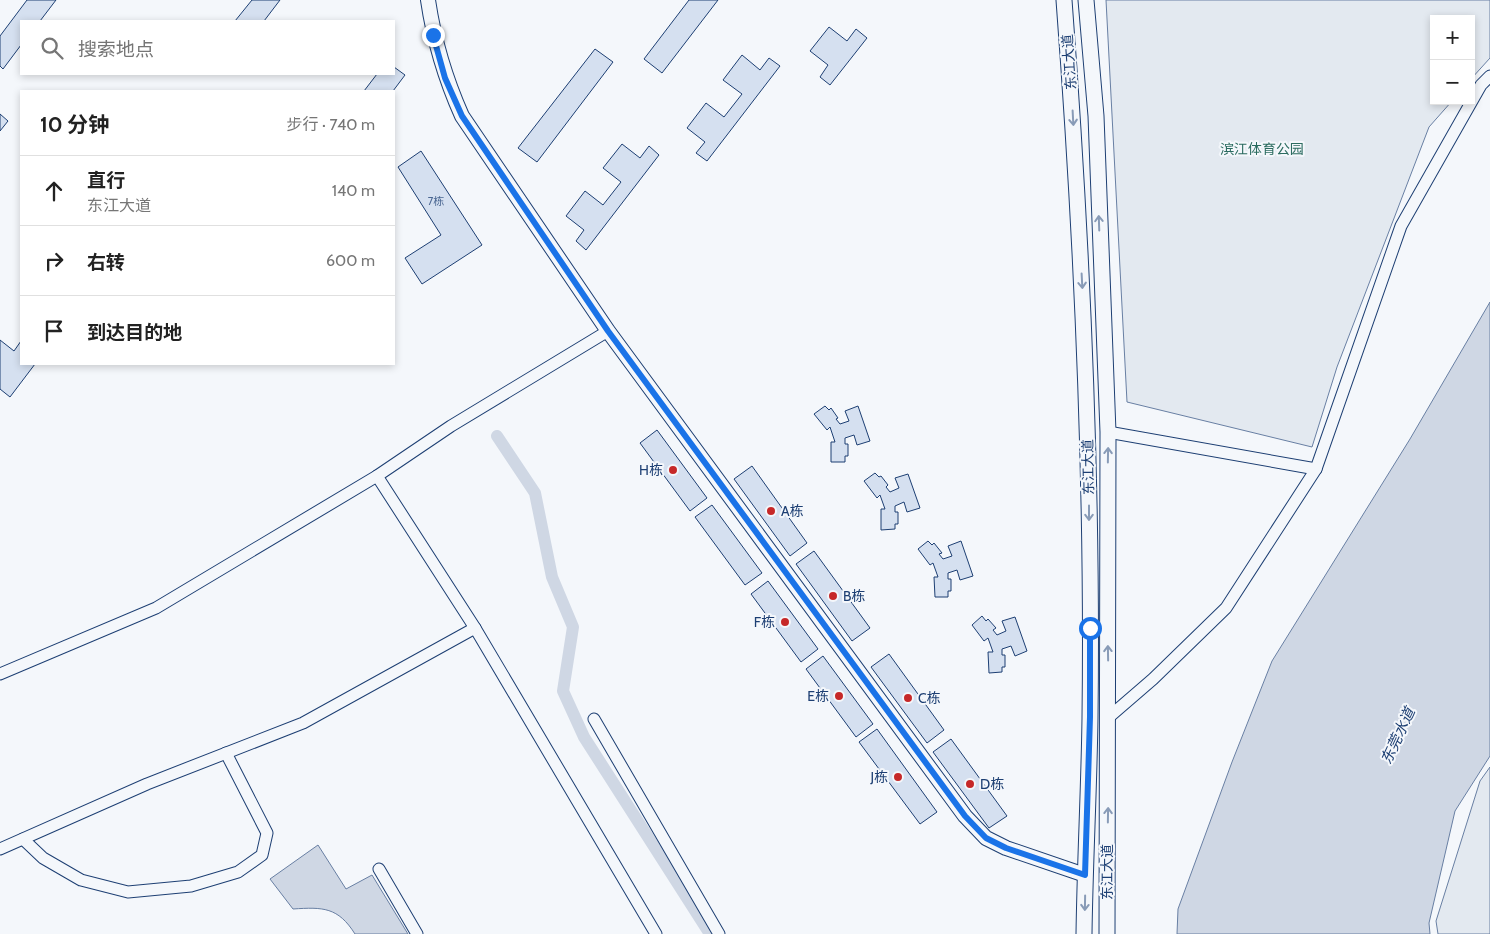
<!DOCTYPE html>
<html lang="zh">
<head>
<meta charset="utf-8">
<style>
	body { margin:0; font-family:Cabin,"Noto Sans SC",sans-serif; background:#f2f2f2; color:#222 }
	.controls { position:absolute; right:15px; top:15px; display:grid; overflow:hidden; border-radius:0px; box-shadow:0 2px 8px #0003 }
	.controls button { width:45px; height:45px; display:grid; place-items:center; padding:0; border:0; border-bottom:1px solid #e0e0e0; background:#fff; color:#222; font:25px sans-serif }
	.stop { position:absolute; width:15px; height:15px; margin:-11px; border:4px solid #1a73e8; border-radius:50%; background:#fff }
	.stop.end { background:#1a73e8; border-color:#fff; box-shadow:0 1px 5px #0008 }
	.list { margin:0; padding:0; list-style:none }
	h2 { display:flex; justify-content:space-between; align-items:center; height:65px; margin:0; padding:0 20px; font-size:21px }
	h2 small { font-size:16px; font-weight:400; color:#767676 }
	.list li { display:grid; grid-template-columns:32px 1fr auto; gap:15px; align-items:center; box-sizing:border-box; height:70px; padding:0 20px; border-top:1px solid #e0e0e0 }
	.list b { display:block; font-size:19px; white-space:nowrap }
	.list p { margin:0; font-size:16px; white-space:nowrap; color:#767676 }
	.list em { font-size:16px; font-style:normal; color:#767676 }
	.icon { flex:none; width:28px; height:28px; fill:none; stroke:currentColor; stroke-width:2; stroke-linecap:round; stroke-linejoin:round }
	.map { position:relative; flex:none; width:1490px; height:934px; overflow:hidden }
	.search { position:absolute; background:#fff; box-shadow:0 2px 8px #0003; left:20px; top:20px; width:375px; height:55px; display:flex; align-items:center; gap:12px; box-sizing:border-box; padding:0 18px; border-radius:0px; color:#767676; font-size:19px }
	.panel { position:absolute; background:#fff; box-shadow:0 2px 8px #0003; left:20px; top:90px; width:375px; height:275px; border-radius:0px }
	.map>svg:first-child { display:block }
	.green { fill:#e3e9f0; stroke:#687fa3 }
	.water { fill:#cfd7e4; stroke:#687fa3 }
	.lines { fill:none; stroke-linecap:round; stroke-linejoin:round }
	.canal { stroke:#cfd7e4; stroke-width:12 }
	.building { fill:#d5e0f0; stroke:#1d3f73 }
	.minor-casing { stroke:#1d3f73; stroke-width:13 }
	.tertiary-casing { stroke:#1d3f73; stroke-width:16 }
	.secondary-casing { stroke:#1d3f73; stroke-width:17 }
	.minor { stroke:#f4f7fb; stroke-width:11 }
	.tertiary { stroke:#f4f7fb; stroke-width:14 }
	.secondary { stroke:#f4f7fb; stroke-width:15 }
	.oneway { stroke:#889bb7 }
	.route { stroke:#1a73e8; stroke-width:6 }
	.poi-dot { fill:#c62828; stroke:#f4f7fb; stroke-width:2 }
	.labels { text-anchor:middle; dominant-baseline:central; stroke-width:4; stroke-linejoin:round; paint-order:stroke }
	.number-label { font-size:11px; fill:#4b6792 }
	.street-label { font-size:14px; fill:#1d3f73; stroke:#f4f7fb }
	.park-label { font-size:14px; fill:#2c6c60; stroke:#f4f7fb }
	.poi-label { font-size:14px; fill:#1d3f73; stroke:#f4f7fb; text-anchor:end }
	.water-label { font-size:15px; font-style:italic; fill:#1d3f73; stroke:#f4f7fb }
</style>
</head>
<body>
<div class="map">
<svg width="1490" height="934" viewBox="0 0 1490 934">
	<rect width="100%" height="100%" fill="#f4f7fb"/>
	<g class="green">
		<path d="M 1106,0 L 1490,0 L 1490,58 L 1471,79 L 1471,19 L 1434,19 L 1434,101 L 1452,101 L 1429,127 L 1337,367 L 1312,447 L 1127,402 Z"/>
		<path d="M 1490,767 L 1490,934 L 1438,934 L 1436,921 L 1480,781 Z"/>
	</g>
	<g class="water">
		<path d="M 1490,302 L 1490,756 L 1455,811 L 1429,923 L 1430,934 L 1177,934 L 1178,909 L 1232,762 L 1272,661 L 1410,439 Z"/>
		<path d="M 318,845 L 346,889 L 372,875 L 408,934 L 355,934 C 338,907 323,907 293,909 L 270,879 Z"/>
	</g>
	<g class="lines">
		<path class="canal" d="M 497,436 L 535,493 L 552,577 L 573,627 L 563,691 L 584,737 L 710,934"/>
	</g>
	<g class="building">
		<path d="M 27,0 L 56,0 L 40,21 L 21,21 L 21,45 L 3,69 L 0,66 L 0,36 Z"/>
		<path d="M 252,0 L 280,0 L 264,21 L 235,21 Z"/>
		<path d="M 689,0 L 718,0 L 662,73 L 644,59 Z"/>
		<path d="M 829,27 L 847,41 L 856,29 L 867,38 L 830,85 L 820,77 L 828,65 L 810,51 Z"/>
		<path d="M 595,49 L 613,62 L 537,162 L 518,148 Z"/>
		<path d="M 742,55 L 760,70 L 769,58 L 780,66 L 707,161 L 696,153 L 705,142 L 687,128 L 706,103 L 724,117 L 742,94 L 723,80 Z"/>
		<path d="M 394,67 L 405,75 L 393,91 L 364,91 L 377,74 L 394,74 Z"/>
		<path d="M 0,114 L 8,121 L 0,131 Z"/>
		<path d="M 622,144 L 640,158 L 649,146 L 659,155 L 586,250 L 576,241 L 584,230 L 566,216 L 585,191 L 603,205 L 621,182 L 603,168 Z"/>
		<path d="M 421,151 L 482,245 L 422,284 L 405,258 L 441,235 L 398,167 Z"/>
		<path d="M 0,340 L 14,351 L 21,341 L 21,364 L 35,364 L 10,397 L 0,389 Z"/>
		<path d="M 825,406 L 829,410 L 831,408 L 838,418 L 836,419 L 840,424 L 849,421 L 845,411 L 858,406 L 870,441 L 857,445 L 854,435 L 845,438 L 845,444 L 848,444 L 848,456 L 845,456 L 845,462 L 831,462 L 831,442 L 835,442 L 830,427 L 827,430 L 814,414 Z"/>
		<path d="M 657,430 L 707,498 L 690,511 L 640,443 Z"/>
		<path d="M 752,466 L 807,543 L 790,556 L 734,479 Z"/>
		<path d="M 875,473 L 879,477 L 881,476 L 888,485 L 886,487 L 890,492 L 899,488 L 895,478 L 908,474 L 920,508 L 907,512 L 904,502 L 895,506 L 895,512 L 898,512 L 898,524 L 895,524 L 895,529 L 881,530 L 881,509 L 885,509 L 880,495 L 877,498 L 864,481 Z"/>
		<path d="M 712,505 L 762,573 L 745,585 L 695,517 Z"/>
		<path d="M 928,541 L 932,545 L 934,543 L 942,553 L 939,554 L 943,559 L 952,556 L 948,546 L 961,541 L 973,576 L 960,580 L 957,570 L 948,573 L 948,579 L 951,579 L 951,591 L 948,591 L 948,597 L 935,597 L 934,577 L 938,577 L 933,563 L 930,565 L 918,549 Z"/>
		<path d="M 814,551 L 870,628 L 852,641 L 796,564 Z"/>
		<path d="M 768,581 L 818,649 L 801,662 L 751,594 Z"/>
		<path d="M 982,616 L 986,621 L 988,619 L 996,628 L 993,630 L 997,635 L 1006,631 L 1002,621 L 1015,617 L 1027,651 L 1015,656 L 1011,646 L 1002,649 L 1002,655 L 1005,655 L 1005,667 L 1002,667 L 1002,672 L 989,673 L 988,652 L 993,652 L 988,638 L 984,641 L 972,625 Z"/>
		<path d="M 889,654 L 944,730 L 927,743 L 871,667 Z"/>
		<path d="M 823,656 L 873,724 L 856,737 L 806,669 Z"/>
		<path d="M 877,729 L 937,812 L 920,824 L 859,742 Z"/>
		<path d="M 951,739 L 1007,816 L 989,828 L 933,752 Z"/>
	</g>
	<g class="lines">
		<g class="minor-casing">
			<g id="minor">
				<path d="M 1108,432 L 1316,469"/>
				<path d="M 377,476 L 475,628 L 656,934"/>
				<path d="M 0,674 L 156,608 L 377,476 L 451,426 L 608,331"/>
				<path d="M 1109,717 L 1153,679 L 1226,608 L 1316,469 L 1401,226 L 1481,85 L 1490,76"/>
				<path d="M 594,719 L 719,934"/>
				<path d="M 23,839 L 43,858 L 81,880 L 128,892 L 191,886 L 238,872 L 262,855 L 267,833 L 226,753"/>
				<path d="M 0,849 L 147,784 L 303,723 L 475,628"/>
				<path d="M 379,869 L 417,934"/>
			</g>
		</g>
		<g class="tertiary-casing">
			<path id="tertiary" d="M 428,0 C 434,41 445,78 462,116 L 608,331 L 965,816 L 986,838 L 1006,848 L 1085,875"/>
		</g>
		<g class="secondary-casing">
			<g id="secondary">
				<path d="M 1064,0 C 1082,239 1093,479 1090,718 C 1089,790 1085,862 1084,934"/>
				<path d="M 1086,0 L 1096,116 L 1108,432 L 1107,934"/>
			</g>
		</g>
		<use href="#minor" class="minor"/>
		<use href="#tertiary" class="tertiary"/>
		<use href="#secondary" class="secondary"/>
	</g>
	<defs><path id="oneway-shaft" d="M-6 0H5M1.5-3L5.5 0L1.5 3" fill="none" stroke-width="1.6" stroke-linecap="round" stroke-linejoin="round" transform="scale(1.25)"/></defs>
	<g class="oneway">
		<use href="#oneway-shaft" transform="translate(1073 118) rotate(87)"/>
		<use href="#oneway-shaft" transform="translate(1099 223) rotate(-92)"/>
		<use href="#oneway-shaft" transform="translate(1082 281) rotate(87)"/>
		<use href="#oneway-shaft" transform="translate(1108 455) rotate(-89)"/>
		<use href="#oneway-shaft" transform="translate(1089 513) rotate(90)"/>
		<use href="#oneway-shaft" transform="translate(1108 653) rotate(-91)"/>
		<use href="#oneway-shaft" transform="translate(1108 815) rotate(-89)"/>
		<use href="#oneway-shaft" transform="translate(1085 903) rotate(91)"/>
	</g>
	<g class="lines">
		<path class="route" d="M 433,35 L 445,78 L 462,116 L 608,331 L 965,816 L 986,838 L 1006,848 L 1085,875 L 1090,717 L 1090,628"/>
	</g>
	<g class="poi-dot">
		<circle cx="673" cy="470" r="5"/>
		<circle cx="771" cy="511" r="5"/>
		<circle cx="833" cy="596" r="5"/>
		<circle cx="785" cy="622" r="5"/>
		<circle cx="839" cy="696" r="5"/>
		<circle cx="908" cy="698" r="5"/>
		<circle cx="898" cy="777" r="5"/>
		<circle cx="970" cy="784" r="5"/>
	</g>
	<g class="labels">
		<g class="number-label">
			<text x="436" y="201">7栋</text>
		</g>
		<g class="street-label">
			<text transform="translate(1069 62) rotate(-94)">东江大道</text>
			<text transform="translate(1088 467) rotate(-91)">东江大道</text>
			<text transform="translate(1107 872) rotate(-90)">东江大道</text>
		</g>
		<g class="park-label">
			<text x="1262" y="149">滨江体育公园</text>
		</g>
		<g class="poi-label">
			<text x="663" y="470">H栋</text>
			<text x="781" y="511" text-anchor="start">A栋</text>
			<text x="843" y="596" text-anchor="start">B栋</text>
			<text x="775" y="622">F栋</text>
			<text x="829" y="696">E栋</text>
			<text x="918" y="698" text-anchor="start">C栋</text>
			<text x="888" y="777">J栋</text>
			<text x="980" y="784" text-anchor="start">D栋</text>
		</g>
		<g class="water-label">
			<text transform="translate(1398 736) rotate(-65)">东莞水道</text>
		</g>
	</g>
</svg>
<div class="controls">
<button>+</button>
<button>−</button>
</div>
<div class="stop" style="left:1090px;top:628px"></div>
<div class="stop end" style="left:433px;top:35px"></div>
<div class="search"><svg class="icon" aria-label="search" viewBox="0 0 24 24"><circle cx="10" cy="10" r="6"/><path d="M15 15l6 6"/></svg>搜索地点</div>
<section class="panel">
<h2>10 分钟<small>步行 · 740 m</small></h2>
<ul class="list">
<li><svg class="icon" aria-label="ahead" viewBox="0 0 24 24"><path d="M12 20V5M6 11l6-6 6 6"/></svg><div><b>直行</b><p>东江大道</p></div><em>140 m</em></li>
<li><svg class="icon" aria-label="right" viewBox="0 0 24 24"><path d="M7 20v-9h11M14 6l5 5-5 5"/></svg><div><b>右转</b></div><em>600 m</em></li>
<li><svg class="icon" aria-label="arrive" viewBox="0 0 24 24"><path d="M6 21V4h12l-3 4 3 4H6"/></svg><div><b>到达目的地</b></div></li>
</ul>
</section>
</div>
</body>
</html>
